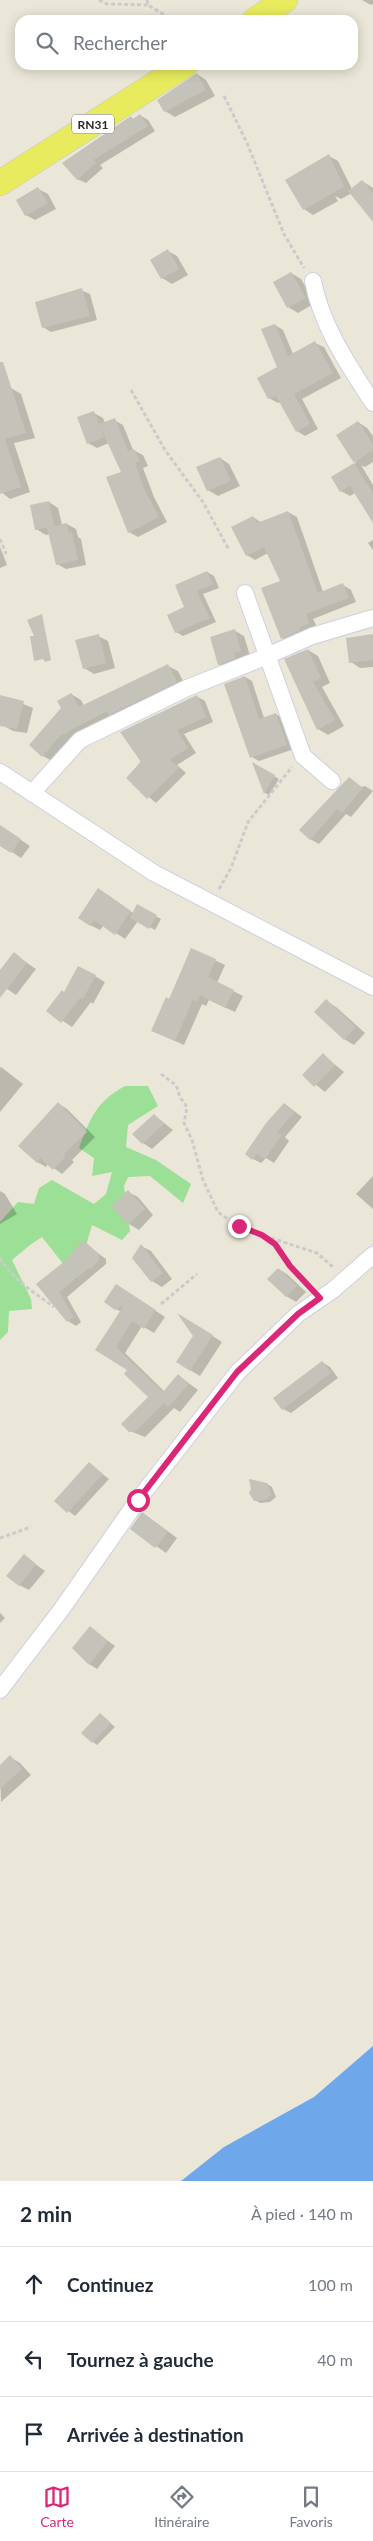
<!DOCTYPE html>
<html lang="fr">
<head>
<meta charset="utf-8">
<style>
	body { margin:0; font-family:Lato,sans-serif; background:#f6f6f7; color:#1f2937 }
	.stop { position:absolute; width:15px; height:15px; margin:-11px; border:4px solid #db2777; border-radius:50%; background:#fff }
	.stop.end { background:#db2777; border-color:#fff; box-shadow:0 1px 5px #0008 }
	.list { margin:0; padding:0; list-style:none }
	h2 { display:flex; justify-content:space-between; align-items:center; height:65px; margin:0; padding:0 20px; font-size:21px }
	h2 small { font-size:16px; font-weight:400; color:#747a83 }
	.list li { display:grid; grid-template-columns:32px 1fr auto; gap:15px; align-items:center; box-sizing:border-box; height:75px; padding:0 20px; border-top:1px solid #e0e1e3 }
	.list b { display:block; font-size:19px; white-space:nowrap }
	.list em { font-size:16px; font-style:normal; color:#747a83 }
	.icon { flex:none; width:28px; height:28px; fill:none; stroke:currentColor; stroke-width:2; stroke-linecap:round; stroke-linejoin:round }
	.map { position:relative; flex:none; width:373px; height:2181px; overflow:hidden }
	.search { position:absolute; background:#fff; box-shadow:0 2px 12px #0003; left:15px; right:15px; top:15px; height:55px; display:flex; align-items:center; gap:12px; box-sizing:border-box; padding:0 18px; border-radius:15px; color:#747a83; font-size:19px }
	.sheet { height:290px; background:#fff }
	nav { display:flex; justify-content:space-around; align-items:center; box-sizing:border-box; height:70px; border-top:1px solid #e0e1e3; background:#fff; font-size:14px; color:#747a83 }
	nav a { display:grid; justify-items:center; gap:2px }
	nav .on { color:#db2777 }
	.map>svg:first-child { display:block }
	.green { fill:#9cdf97 }
	.water { fill:#6fa8ea }
	.shadow { fill:#0003 }
	.building { fill:#c5c3b9 }
	.lines { fill:none; stroke-linecap:round; stroke-linejoin:round }
	.street-casing { stroke:#d0cfe0; stroke-width:18 }
	.primary-casing { stroke:#cbcbcb; stroke-width:26 }
	.path { stroke:#cbcbcb; stroke-width:3; stroke-dasharray:4 2.5; stroke-linecap:butt }
	.street { stroke:#fff; stroke-width:16 }
	.primary { stroke:#e7eb5d; stroke-width:25 }
	.route { stroke:#db2777; stroke-width:6 }
	.labels { text-anchor:middle; dominant-baseline:central; stroke-width:5; stroke-linejoin:round; paint-order:stroke }
	.shield { fill:#fff; stroke:#686868; stroke-width:1 }
	.shield-label { font-size:12px; font-weight:bold; fill:#282828 }
</style>
</head>
<body>
<div class="map">
<svg width="373" height="2181" viewBox="0 0 373 2181">
	<rect width="100%" height="100%" fill="#eae7d9"/>
	<path class="green" d="M 125,1086 L 148,1086 L 158,1106 L 128,1125 L 126,1147 L 156,1160 L 191,1184 L 183,1203 L 150,1176 L 128,1177 L 124,1186 L 130,1231 L 122,1240 L 92,1225 L 76,1280 L 42,1237 L 30,1245 L 12,1260 L 31,1299 L 32,1309 L 9,1311 L 8,1332 L 0,1340 L 0,1222 L 18,1202 L 34,1204 L 39,1188 L 52,1180 L 94,1204 L 106,1194 L 112,1172 L 92,1176 L 94,1158 L 79,1148 C 91,1117 96,1102 125,1086 Z"/>
	<path class="water" d="M 373,2046 L 373,2181 L 181,2181 L 224,2147 L 314,2097 Z"/>
	<g class="shadow">
		<path d="M 362,0 L 373,0 L 373,4 L 371,5 Z"/>
		<path d="M 197,74 L 206,80 L 215,96 L 175,117 L 165,111 Z"/>
		<path d="M 140,115 L 148,120 L 155,131 L 100,165 L 103,168 L 86,183 L 77,179 L 64,163 L 131,118 L 134,119 Z"/>
		<path d="M 329,156 L 338,161 L 352,189 L 362,181 L 373,188 L 373,220 L 352,193 L 341,199 L 335,196 L 338,201 L 313,215 L 304,209 Z"/>
		<path d="M 38,189 L 48,194 L 56,209 L 35,220 L 26,215 Z"/>
		<path d="M 168,251 L 177,256 L 188,275 L 172,284 L 162,278 Z"/>
		<path d="M 291,273 L 301,279 L 315,303 L 298,313 L 288,307 L 274,282 Z"/>
		<path d="M 81,290 L 90,294 L 97,320 L 51,332 L 43,327 Z"/>
		<path d="M 275,325 L 283,330 L 293,354 L 315,343 L 324,347 L 341,378 L 302,399 L 318,429 L 305,436 L 297,431 L 281,402 L 278,403 L 269,398 L 278,368 Z"/>
		<path d="M 11,388 L 21,394 L 35,438 L 14,443 L 30,492 L 10,499 L 0,491 L 0,392 Z"/>
		<path d="M 94,413 L 103,418 L 105,423 L 114,420 L 123,425 L 133,450 L 143,455 L 148,466 L 143,468 L 154,497 L 167,522 L 138,537 L 129,532 L 123,473 L 109,443 L 97,448 L 88,443 Z"/>
		<path d="M 358,422 L 367,428 L 373,436 L 373,462 L 365,467 L 361,465 L 373,485 L 373,521 L 355,493 L 350,496 L 341,491 L 332,477 L 356,463 L 338,435 Z"/>
		<path d="M 220,458 L 229,464 L 240,486 L 218,496 L 208,490 Z"/>
		<path d="M 49,502 L 58,508 L 62,525 L 67,524 L 76,529 L 78,537 L 81,539 L 86,565 L 66,569 L 57,564 L 50,534 L 46,535 L 36,529 Z"/>
		<path d="M 288,512 L 297,517 L 323,592 L 343,585 L 351,590 L 356,602 L 313,619 L 317,627 L 290,643 L 282,638 L 281,582 L 268,553 L 255,560 L 247,555 L 253,517 L 262,523 Z"/>
		<path d="M 373,540 L 373,550 L 368,543 Z"/>
		<path d="M 0,547 L 7,565 L 0,568 Z"/>
		<path d="M 207,572 L 214,576 L 219,588 L 203,594 L 216,622 L 183,636 L 176,632 L 186,607 Z"/>
		<path d="M 235,631 L 244,636 L 250,656 L 229,670 L 219,664 Z"/>
		<path d="M 98,636 L 108,641 L 115,668 L 94,674 L 84,668 Z"/>
		<path d="M 373,636 L 373,667 L 360,668 L 351,662 Z"/>
		<path d="M 308,650 L 318,656 L 330,683 L 322,687 L 344,726 L 328,735 L 318,729 Z"/>
		<path d="M 168,666 L 178,671 L 186,687 L 52,761 L 43,756 L 63,709 L 71,694 L 81,700 L 84,706 Z"/>
		<path d="M 245,677 L 252,681 L 264,718 L 276,714 L 283,719 L 294,749 L 259,761 L 252,757 Z"/>
		<path d="M 196,696 L 205,701 L 213,722 L 184,734 L 196,753 L 177,765 L 186,773 L 156,803 L 127,778 Z"/>
		<path d="M 11,699 L 33,708 L 27,733 L 13,731 L 4,726 Z"/>
		<path d="M 255,765 L 279,779 L 269,795 L 265,793 Z"/>
		<path d="M 365,786 L 373,791 L 351,817 L 346,814 L 319,844 L 310,839 L 337,793 Z"/>
		<path d="M 0,826 L 30,846 L 21,858 L 0,844 Z"/>
		<path d="M 108,895 L 133,913 L 137,906 L 161,919 L 155,930 L 138,921 L 125,939 L 104,925 L 100,930 L 90,925 Z"/>
		<path d="M 192,949 L 225,965 L 217,983 L 243,996 L 235,1012 L 209,1000 L 206,1006 L 202,1004 L 184,1045 L 153,1031 L 170,1000 Z"/>
		<path d="M 14,954 L 36,969 L 16,995 L 0,984 L 0,972 Z"/>
		<path d="M 79,967 L 105,982 L 93,1004 L 91,1002 L 72,1027 L 48,1011 L 65,993 Z"/>
		<path d="M 326,1001 L 336,1007 L 365,1033 L 354,1045 L 344,1039 Z"/>
		<path d="M 323,1055 L 344,1072 L 325,1092 L 304,1075 Z"/>
		<path d="M 1,1067 L 23,1084 L 0,1112 L 0,1068 Z"/>
		<path d="M 59,1104 L 67,1109 L 95,1137 L 72,1160 L 74,1162 L 62,1174 L 48,1164 L 46,1167 L 37,1162 Z"/>
		<path d="M 285,1104 L 302,1117 L 285,1137 L 289,1141 L 274,1163 L 266,1158 L 261,1163 L 253,1159 Z"/>
		<path d="M 154,1115 L 173,1130 L 152,1149 L 143,1143 Z"/>
		<path d="M 373,1176 L 373,1209 L 356,1194 Z"/>
		<path d="M 0,1191 L 5,1194 L 17,1214 L 0,1224 Z"/>
		<path d="M 128,1192 L 138,1197 L 153,1215 L 139,1230 L 129,1224 L 112,1206 Z"/>
		<path d="M 83,1242 L 106,1259 L 106,1264 L 67,1297 L 81,1322 L 76,1326 L 68,1321 L 38,1285 L 65,1262 Z"/>
		<path d="M 141,1246 L 151,1251 L 172,1279 L 162,1287 L 152,1281 Z"/>
		<path d="M 279,1269 L 288,1275 L 306,1292 L 296,1302 L 286,1296 Z"/>
		<path d="M 126,1291 L 165,1317 L 154,1333 L 142,1326 L 125,1353 L 165,1392 L 179,1376 L 198,1390 L 180,1412 L 174,1408 L 145,1437 L 130,1431 L 149,1397 L 129,1370 L 97,1349 L 121,1312 L 105,1302 Z"/>
		<path d="M 181,1316 L 222,1342 L 200,1376 L 190,1370 L 194,1336 Z"/>
		<path d="M 322,1362 L 330,1367 L 338,1378 L 291,1413 L 283,1409 Z"/>
		<path d="M 89,1464 L 109,1479 L 75,1516 L 56,1501 Z"/>
		<path d="M 267,1484 L 272,1487 L 276,1497 L 270,1502 L 260,1503 L 255,1500 Z"/>
		<path d="M 143,1513 L 177,1538 L 166,1553 L 132,1529 Z"/>
		<path d="M 24,1556 L 45,1571 L 29,1590 L 19,1585 Z"/>
		<path d="M 0,1613 L 5,1618 L 0,1623 Z"/>
		<path d="M 90,1628 L 115,1646 L 97,1669 L 89,1664 Z"/>
		<path d="M 100,1714 L 115,1727 L 97,1745 L 93,1742 Z"/>
		<path d="M 10,1757 L 20,1763 L 31,1775 L 1,1802 L 0,1766 Z"/>
	</g>
	<g class="building">
		<path d="M 197,73 L 206,90 L 164,112 L 157,100 Z"/>
		<path d="M 140,114 L 148,126 L 93,160 L 96,163 L 77,180 L 62,163 L 131,116 L 133,119 Z"/>
		<path d="M 329,154 L 344,187 L 303,210 L 285,180 Z"/>
		<path d="M 362,180 L 373,193 L 373,222 L 348,191 Z"/>
		<path d="M 38,187 L 48,203 L 25,216 L 16,200 Z"/>
		<path d="M 168,249 L 179,269 L 161,279 L 150,260 Z"/>
		<path d="M 291,272 L 306,298 L 287,308 L 273,282 Z"/>
		<path d="M 82,288 L 90,316 L 42,328 L 35,302 Z"/>
		<path d="M 275,324 L 288,356 L 315,341 L 333,373 L 294,394 L 310,424 L 296,432 L 276,396 L 268,399 L 257,378 L 277,367 L 261,329 Z"/>
		<path d="M 0,362 L 3,362 L 26,433 L 5,439 L 21,487 L 0,494 Z"/>
		<path d="M 94,411 L 104,437 L 87,444 L 77,417 Z"/>
		<path d="M 115,418 L 128,451 L 134,449 L 140,461 L 135,463 L 145,491 L 159,517 L 128,533 L 106,477 L 121,472 L 99,424 Z"/>
		<path d="M 358,421 L 373,444 L 373,450 L 354,463 L 336,435 Z"/>
		<path d="M 220,457 L 231,481 L 207,491 L 196,467 Z"/>
		<path d="M 354,463 L 373,493 L 373,523 L 350,486 L 340,492 L 331,477 Z"/>
		<path d="M 49,501 L 54,526 L 35,530 L 30,505 Z"/>
		<path d="M 288,511 L 318,593 L 343,583 L 349,598 L 306,614 L 309,623 L 299,628 L 300,630 L 281,639 L 261,588 L 280,581 L 264,547 L 246,556 L 231,527 L 253,516 L 257,523 Z"/>
		<path d="M 67,523 L 69,533 L 72,532 L 78,560 L 56,565 L 47,528 Z"/>
		<path d="M 207,571 L 213,584 L 197,591 L 210,618 L 175,633 L 167,615 L 184,607 L 175,585 Z"/>
		<path d="M 42,614 L 51,660 L 45,662 L 43,659 L 34,661 L 30,636 L 34,636 L 27,620 Z"/>
		<path d="M 235,629 L 241,651 L 234,653 L 236,658 L 218,665 L 210,637 Z"/>
		<path d="M 99,634 L 106,663 L 83,669 L 75,640 Z"/>
		<path d="M 373,634 L 373,660 L 349,663 L 346,638 Z"/>
		<path d="M 308,649 L 321,678 L 313,682 L 335,720 L 317,730 L 284,659 Z"/>
		<path d="M 168,664 L 177,682 L 109,715 L 107,711 L 60,736 L 42,757 L 29,745 L 61,708 L 57,701 L 71,693 L 79,707 Z"/>
		<path d="M 245,676 L 259,719 L 276,713 L 287,745 L 250,758 L 224,684 Z"/>
		<path d="M 0,695 L 24,701 L 17,729 L 0,726 Z"/>
		<path d="M 197,695 L 206,717 L 177,730 L 188,748 L 170,760 L 179,768 L 147,799 L 126,778 L 141,762 L 120,732 Z"/>
		<path d="M 252,762 L 275,775 L 264,794 Z"/>
		<path d="M 349,777 L 363,788 L 342,813 L 337,809 L 310,840 L 299,830 Z"/>
		<path d="M 0,825 L 21,839 L 11,853 L 0,846 Z"/>
		<path d="M 98,888 L 131,911 L 115,935 L 94,920 L 90,926 L 78,918 Z"/>
		<path d="M 137,904 L 157,915 L 149,929 L 130,918 Z"/>
		<path d="M 191,948 L 216,959 L 208,977 L 234,990 L 225,1008 L 200,995 L 197,1002 L 193,1000 L 175,1041 L 151,1031 L 166,997 L 169,999 Z"/>
		<path d="M 14,952 L 27,963 L 0,998 L 0,970 Z"/>
		<path d="M 78,966 L 96,975 L 83,999 L 80,998 L 61,1023 L 46,1011 L 62,990 L 64,992 Z"/>
		<path d="M 326,999 L 356,1027 L 344,1040 L 314,1012 Z"/>
		<path d="M 323,1053 L 335,1065 L 314,1087 L 302,1075 Z"/>
		<path d="M 58,1102 L 87,1132 L 64,1154 L 66,1156 L 53,1170 L 40,1158 L 37,1163 L 18,1146 Z"/>
		<path d="M 284,1103 L 295,1112 L 277,1132 L 282,1135 L 265,1159 L 257,1154 L 252,1160 L 245,1154 L 266,1123 Z"/>
		<path d="M 154,1114 L 164,1124 L 142,1144 L 132,1134 Z"/>
		<path d="M 128,1190 L 145,1209 L 128,1225 L 111,1206 Z"/>
		<path d="M 83,1240 L 99,1254 L 99,1260 L 90,1269 L 89,1268 L 59,1292 L 74,1317 L 67,1322 L 36,1284 L 65,1261 Z"/>
		<path d="M 141,1244 L 163,1273 L 151,1282 L 132,1258 Z"/>
		<path d="M 278,1268 L 297,1286 L 286,1297 L 267,1279 Z"/>
		<path d="M 116,1284 L 156,1310 L 144,1329 L 132,1321 L 116,1347 L 163,1392 L 178,1374 L 189,1384 L 169,1407 L 164,1403 L 135,1432 L 129,1432 L 121,1424 L 148,1397 L 124,1374 L 127,1370 L 95,1350 L 124,1305 L 115,1310 L 104,1302 Z"/>
		<path d="M 177,1313 L 213,1335 L 190,1371 L 176,1362 L 193,1336 Z"/>
		<path d="M 322,1361 L 331,1373 L 282,1410 L 273,1398 Z"/>
		<path d="M 89,1462 L 103,1474 L 67,1513 L 54,1501 Z"/>
		<path d="M 249,1479 L 267,1483 L 272,1495 L 265,1500 L 254,1501 L 249,1493 L 251,1489 Z"/>
		<path d="M 142,1512 L 168,1532 L 155,1548 L 130,1529 Z"/>
		<path d="M 24,1554 L 36,1564 L 19,1586 L 6,1576 Z"/>
		<path d="M 90,1626 L 108,1641 L 89,1665 L 72,1648 Z"/>
		<path d="M 100,1713 L 111,1723 L 92,1743 L 81,1733 Z"/>
		<path d="M 10,1755 L 22,1769 L 0,1789 L 0,1765 Z"/>
	</g>
	<g class="lines">
		<g class="street-casing">
			<g id="street">
				<path d="M 313,281 C 321,325 349,366 373,403"/>
				<path d="M 245,593 L 303,756 L 332,781"/>
				<path d="M 0,772 L 154,873 L 373,987"/>
				<path d="M 32,793 L 80,740 L 187,688 L 260,659 L 312,636 L 373,618"/>
				<path d="M 0,1690 L 61,1610 L 138,1500 L 237,1373 L 298,1314 L 333,1290 L 373,1255"/>
			</g>
		</g>
		<g class="primary-casing">
			<g id="primary">
				<path d="M 255,20 L 285,0"/>
				<path d="M 0,183 L 185,65"/>
			</g>
		</g>
		<g class="path">
			<path d="M 99,0 L 107,4 L 148,5"/>
			<path d="M 147,0 L 148,5 L 173,20"/>
			<path d="M 224,96 L 247,143 L 284,234 L 304,268"/>
			<path d="M 131,390 L 165,450 L 203,502 L 229,550"/>
			<path d="M 0,539 L 6,554"/>
			<path d="M 219,889 L 231,868 L 248,822 L 292,767"/>
			<path d="M 161,1074 L 176,1085 L 180,1097 L 187,1107 L 184,1123 L 192,1140 L 203,1180 L 218,1212 L 239,1227 L 262,1235 L 275,1244 L 290,1266 L 310,1287"/>
			<path d="M 265,1236 L 317,1253 L 333,1267"/>
			<path d="M 0,1258 C 13,1280 35,1293 54,1307"/>
			<path d="M 161,1304 L 197,1274"/>
			<path d="M 0,1538 L 31,1527"/>
		</g>
		<use href="#street" class="street"/>
		<use href="#primary" class="primary"/>
	</g>
	<g class="lines">
		<path class="route" d="M 138,1500 L 237,1372 L 298,1314 L 320,1298 L 290,1266 L 275,1244 L 262,1235 L 239,1226"/>
	</g>
	<g class="labels">
		<rect class="shield" x="72" y="114.5" width="42" height="19" rx="4"/>
		<g class="shield-label">
			<text x="93" y="124">RN31</text>
		</g>
	</g>
</svg>
<div class="stop" style="left:138px;top:1500px"></div>
<div class="stop end" style="left:239px;top:1226px"></div>
<div class="search"><svg class="icon" aria-label="search" viewBox="0 0 24 24"><circle cx="10" cy="10" r="6"/><path d="M15 15l6 6"/></svg>Rechercher</div>
</div>
<section class="sheet">
<h2>2 min<small>À pied · 140 m</small></h2>
<ul class="list">
<li><svg class="icon" aria-label="ahead" viewBox="0 0 24 24"><path d="M12 20V5M6 11l6-6 6 6"/></svg><div><b>Continuez</b></div><em>100 m</em></li>
<li><svg class="icon" aria-label="left" viewBox="0 0 24 24"><path d="M17 20v-9H6M10 6l-5 5 5 5"/></svg><div><b>Tournez à gauche</b></div><em>40 m</em></li>
<li><svg class="icon" aria-label="arrive" viewBox="0 0 24 24"><path d="M6 21V4h12l-3 4 3 4H6"/></svg><div><b>Arrivée à destination</b></div></li>
</ul>
</section>
<nav>
<a class="on"><svg class="icon" aria-label="map" viewBox="0 0 24 24"><path d="M3 6l6-2 6 2 6-2v14l-6 2-6-2-6 2zM9 4v14M15 6v14"/></svg>Carte</a>
<a><svg class="icon" aria-label="directions" viewBox="0 0 24 24"><path d="M12 3l9 9-9 9-9-9zM9 14v-3h6M13 9l2 2-2 2"/></svg>Itinéraire</a>
<a><svg class="icon" aria-label="saved" viewBox="0 0 24 24"><path d="M7 4h10v16l-5-4-5 4z"/></svg>Favoris</a>
</nav>
</body>
</html>
